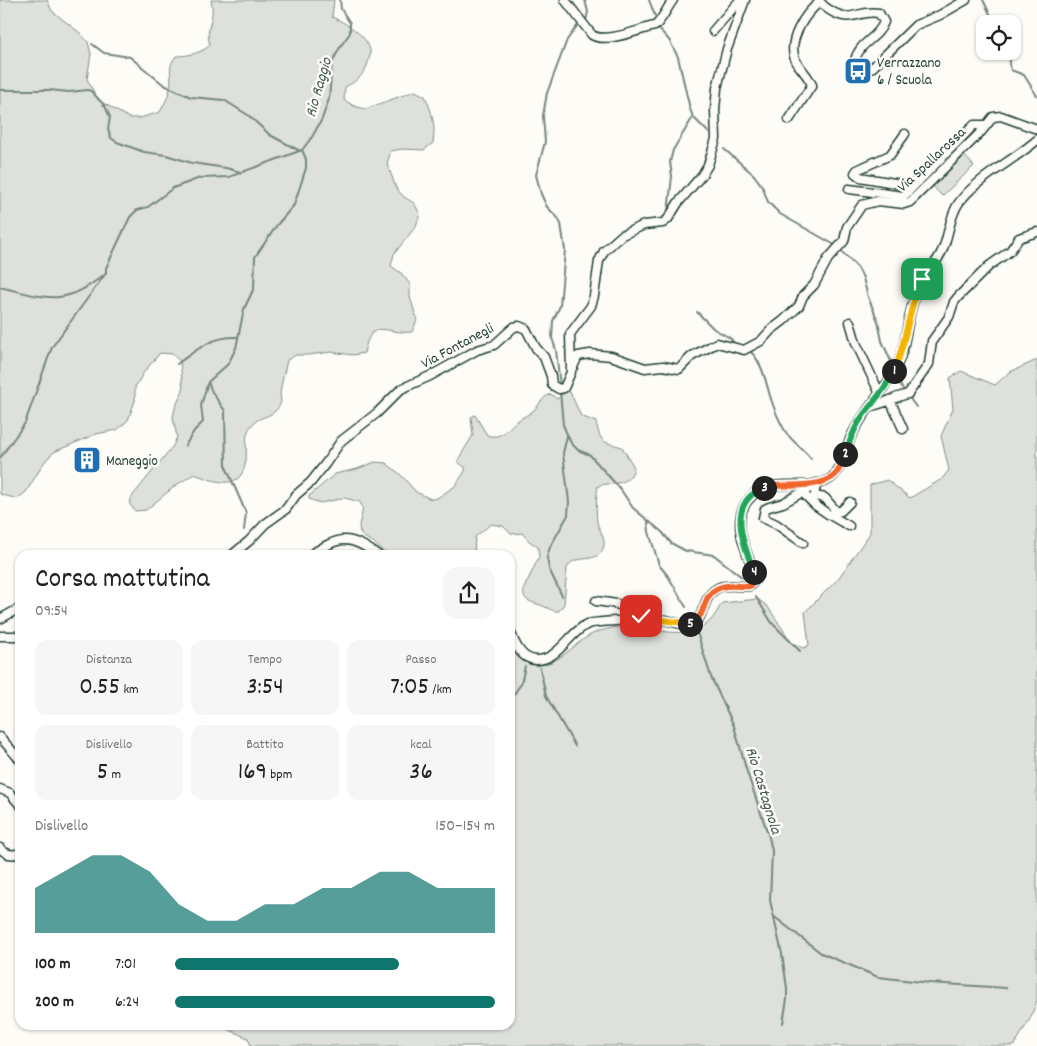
<!DOCTYPE html>
<html lang="it">
<meta charset="utf-8">
<style>
:root{--surface:#fff;--page:#f6f6f6;--text:#202124;--muted:#757577;--accent:#0f766e}
body{margin:0;font-family:Dekko,sans-serif;background:var(--page);color:var(--text);height:100vh;display:flex;flex-direction:column;font-size:19px;white-space:nowrap}
*{box-sizing:border-box;margin:0}
p{font-size:16px;color:var(--muted)}
.icon{flex:none;width:28px;height:28px;fill:none;stroke:currentColor;stroke-width:2;stroke-linecap:round;stroke-linejoin:round}
.map{position:relative;flex:1;overflow:hidden}
.details{position:absolute;left:15px;top:550px;width:500px;height:480px;display:flex;flex-direction:column;background:var(--surface);border-radius:15px;box-shadow:0 1px 4px #0004}
.details>*{flex:none}
.tools{position:absolute;left:976px;top:15px;display:grid;gap:10px}
.tools a{display:grid;place-items:center;width:45px;height:45px;border-radius:10px;background:var(--surface);box-shadow:0 1px 4px #0004;font-size:25px}
.pin{position:absolute;display:grid;place-items:center;width:42px;height:42px;color:#fff;margin:-21px;border-radius:10px;box-shadow:0 2px 8px #0006}
.km{position:absolute;width:25px;height:25px;margin:-12px;border-radius:50%;background:#222;color:#fff;font-size:14px;line-height:25px;text-align:center}
.round{display:grid;place-items:center;flex:none;width:52px;height:52px;border-radius:15px;background:var(--page)}
.headline{display:flex;align-items:center;justify-content:space-between;height:85px;padding:0 20px}
h1{font-size:28px;font-weight:600;line-height:38px}
.metrics{display:grid;grid-template-columns:repeat(3,1fr);gap:8px;height:85px;padding:5px 20px}
.metrics div{display:grid;align-content:center;border-radius:12px;background:var(--page);text-align:center}
.metrics b{font-size:25px;font-weight:600}
.metrics small{font-size:14px;font-weight:400}
.metrics p{font-size:14px}
.chart{height:140px;padding:10px 20px}
.chart p{display:flex;justify-content:space-between}
.chart svg{width:100%;height:90px;margin-top:5px;fill:var(--accent);opacity:.7}
ul{padding:0 20px;list-style:none;font-size:16px}
li{display:grid;grid-template-columns:80px 60px 1fr;align-items:center;height:38px}
li i{height:12px;border-radius:6px;background:var(--accent)}
.map>svg:first-child{display:block}
</style>
<div class="map">
<svg width="1037" height="1046" viewBox="0 0 1037 1046">
<rect width="100%" height="100%" fill="#fdfcf7"/>
<filter id="ink" filterUnits="userSpaceOnUse"><feTurbulence type="fractalNoise" baseFrequency=".02" numOctaves="2"/><feDisplacementMap in="SourceGraphic" scale="10" xChannelSelector="R" yChannelSelector="G"/><feConvolveMatrix kernelMatrix="1 2 1 2 8 2 1 2 1" color-interpolation-filters="sRGB"/></filter>
<g filter="url(#ink)">
<path fill="#dde0db" stroke="#7e8e88" d="M0 0H47L52 11 80 33 88 42 91 54 87 79 98 100 129 118H140L160 112C164 104 169 96 170 88 173 74 166 69 176 56 188 56 202 53 210 45 204 30 216 18 211 0H334L332 17C344 22 367 35 370 50 371 55 368 62 367 66 362 77 355 82 345 87L344 100 354 106 365 109 415 91 425 96C432 112 436 125 433 143L424 150 402 149 391 151 387 163 396 188 404 197 414 203 420 214 416 226 394 254 391 266 401 273 410 284V297L417 320 412 332C386 335 372 315 364 353L353 355 331 352 308 355H296L287 360C285 371 281 383 280 394 280 396 281 399 281 401 281 404 278 409 275 411 267 419 255 416 248 431 245 440 247 449 246 458 243 493 217 482 194 474L175 486 146 510 135 511 129 503 134 494 173 446 177 437 173 418 175 408 183 390 180 361 172 354 160 353 144 372 135 387V401L128 420 117 430 96 434 54 452 45 461 26 492 17 499 0 494Z
M962 153 974 166 942 196 930 183Z
M1037 360V1000L1031 1017 1014 1046H251L248 1038 227 1029V1025H510V647C517 657 525 664 538 665 556 666 572 646 587 637 594 632 603 630 612 628 640 622 687 645 709 622 714 617 718 610 722 603L758 599 768 607 792 643 804 648 809 645 805 612 838 579 870 533V485L887 480 910 498 942 479 949 470 941 436 953 409 950 378 961 371 995 385 1010 372Z
M566 391 570 392 581 416 596 422C601 444 602 441 622 447L634 467C630 488 612 481 598 486 596 494 596 514 597 522 599 531 607 539 603 549 596 565 573 553 567 568L564 604 559 611C552 612 549 608 543 606 533 602 521 602 524 588L539 557 538 547 529 541 522 533 511 534 503 526 491 524 475 537 474 555H387C381 551 378 545 373 542 368 539 362 538 360 532 356 521 367 513 360 502L345 498 320 503 309 499V496L335 474 357 469 375 462 386 463 401 475 416 492 431 499H435L442 495 455 486 465 471V467L459 463 458 460 473 435 471 417 475 415 487 435C502 440 507 428 517 421 522 417 529 415 534 410 540 404 542 397 551 394L557 399Z"/>
<g fill="none" stroke-linecap="round" stroke-linejoin="round">
<path stroke="#75877f" stroke-width="2" d="M585 0 588 12 586 20
M649 0 655 16
M983 0 995 24
M659 29 669 40 678 57 690 109 693 117 709 133
M92 44 104 53 130 57 164 85 191 97 224 100 248 115 270 135 300 151
M1010 51 1012 53 1009 64 1011 70 1024 75 1037 96
M0 90H49L69 92 88 90 91 91 105 106 110 117 108 129 111 138 117 142 144 152 166 155 192 163 226 168 240 172
M724 149 754 175 762 186 768 202 780 214 833 244
M668 213 672 176 670 162 673 150 693 117
M841 251 858 268 863 278 868 297 878 321 882 341 893 366
M0 287C43 297 64 308 102 276
M697 312 714 329 730 338 735 344
M751 352C764 365 766 385 772 402 775 411 780 422 785 431 792 442 804 449 811 459
M177 364C198 349 211 336 238 337
M896 372 900 385 906 393
M208 382 212 392 225 411 226 467 246 513 244 530
M560 386 556 350 552 338 553 321 560 306 565 250 561 224 558 218 547 207 541 194 536 175 545 142 543 116 547 93 567 40 577 26
M560 391 563 425 571 443 578 450 590 455 621 490 633 508 662 532 671 543 686 551 714 555 743 578
M908 396 916 407
M185 446 194 431 203 422 201 405 208 382 228 364 236 348 244 309 254 288 255 257 277 225 294 205 306 168V159L302 150
M0 458 25 423 52 347 106 273V268L130 217 137 210 148 207 173 188 200 178 229 177 302 150 312 137 322 119 329 99 332 63 340 47 350 33V23L341 9 340 0
M648 522 649 532 659 565 668 576 686 607
M562 596 549 569 547 557 550 547 568 515 569 502 563 453 567 436
M756 597 772 623 800 651
M696 629 711 677 734 726 747 772 769 837 772 851 770 900 782 954 787 988V999L783 1023
M540 668 546 696 575 746
M510 700 521 684 525 666
M772 915 821 953 878 977 930 983 1006 988"/>
<defs>
<path id="minor" d="M565 0 592 35C606 44 639 29 655 26 662 20 667 8 673 0
M819 0C822 5 826 8 831 11 853 24 859 9 879 13L884 22C877 40 860 41 855 60L860 68 866 70 873 67 916 25 940 15 966 0
M713 31 740 0
M789 120 812 85C808 75 801 70 796 61 786 42 805 13 820 2
M905 134 890 155 857 170 855 173 860 177 906 185 918 182
M849 189 904 196 974 125H985
M850 322 856 343 880 394
M573 367 578 356 590 354 611 356 645 368 663 366 679 369 692 356 717 343 744 350 761 341 771 330 783 321 799 306 803 296 814 285 828 259 844 241 847 227 862 205 878 201 904 204 910 202 981 132 993 117 1001 116 1037 129
M890 400 903 429
M871 406C884 404 895 397 908 394L929 364 932 341 949 317 954 302 958 297 989 266 1010 251 1019 238 1037 232
M817 483 815 490V496L825 498 837 512 841 511 850 502
M805 490 804 494 815 505 828 514 849 526
M803 543 776 524 763 518 765 509 769 507 783 503 810 488 813 484
M232 555 249 541 265 524 286 509 296 495 311 482 326 463 341 441 377 413 401 389 430 376 477 350 494 345 514 327 519 326 526 329 536 348 544 357 551 376 552 385 559 389 564 388 571 372 570 334 591 306 594 296 599 261 604 251 622 235 644 225 663 223 668 219 678 203 702 175 708 165 716 139 715 110 717 88 727 49 745 0
M310 555C341 536 347 534 378 555
M596 601 617 604 648 621
M0 619 20 608
M510 631C515 643 520 659 536 660 558 661 570 631 588 624 597 621 654 619 665 620 672 621 683 626 691 624 706 621 700 595 720 587 730 584 740 587 750 586L755 580V574C746 551 730 520 749 499 752 497 754 493 757 491 778 477 821 495 836 473 844 462 846 447 852 435 866 406 891 386 901 355 908 333 908 310 918 289 924 275 936 265 942 251 949 236 949 218 958 204 975 179 1013 161 1037 140
M0 636H20
M0 737 20 760
M0 789 10 793 20 805
M0 848C5 854 12 856 20 853"/>
</defs>
<use href="#minor" stroke="#1f3d34" stroke-width="11"/>
<use href="#minor" stroke="#fdfcf7" stroke-width="8"/>
</g>
</g>
<g fill="none" stroke-linecap="round" stroke-linejoin="round" filter="url(#ink)">
<defs>
<path id="split-1" d="M894 371C907 341 908 308 922 279"/>
<path id="split-2" d="M845 454C850 441 854 428 862 417 873 402 886 389 894 371"/>
<path id="split-3" d="M764 488 770 486C787 485 823 488 835 475 840 470 842 461 845 454"/>
<path id="split-4" d="M754 572C744 544 725 503 764 488"/>
<path id="split-5" d="M690 624C709 617 699 593 722 587 731 584 741 587 750 586L755 580 754 572"/>
<path id="split-6" d="M641 616 648 621 662 620 690 624"/>
</defs>
<use href="#split-1" stroke="#fff" stroke-width="10"/>
<use href="#split-2" stroke="#fff" stroke-width="10"/>
<use href="#split-3" stroke="#fff" stroke-width="10"/>
<use href="#split-4" stroke="#fff" stroke-width="10"/>
<use href="#split-5" stroke="#fff" stroke-width="10"/>
<use href="#split-6" stroke="#fff" stroke-width="10"/>
<use href="#split-1" stroke="#f5b400" stroke-width="6"/>
<use href="#split-2" stroke="#22a559" stroke-width="6"/>
<use href="#split-3" stroke="#f0652b" stroke-width="6"/>
<use href="#split-4" stroke="#22a559" stroke-width="6"/>
<use href="#split-5" stroke="#f0652b" stroke-width="6"/>
<use href="#split-6" stroke="#f5b400" stroke-width="6"/>
</g>
<defs>
<symbol id="bus-square" viewBox="-11 -11 22 22"><rect x="-9" y="-9" width="18" height="18" rx="4" fill="#1f6fb2" stroke="#fdfcf7"/><path d="M-5-6H5V4H4V6H2V4H-2V6H-4V4H-5ZM-3.5-4V0h7V-4ZM-3.5 1.2v1.5H-2V1.2ZM2 1.2v1.5H3.5V1.2Z" fill="#fff"/></symbol>
<symbol id="building-square" viewBox="-11 -11 22 22"><rect x="-9" y="-9" width="18" height="18" rx="4" fill="#1f6fb2" stroke="#fdfcf7"/><path d="M-4-6H4V6H1V3H-1V6H-4ZM-2.5-4.3h1.7v1.8h-1.7ZM.8-4.3h1.7v1.8H.8ZM-2.5-1h1.7V.8h-1.7ZM.8-1h1.7V.8H.8Z" fill="#fff"/></symbol>
</defs>
<g fill-rule="evenodd">
<use href="#bus-square" x="842" y="55" width="32" height="32"/>
<use href="#building-square" x="71" y="444" width="32" height="32"/>
</g>
<g text-anchor="middle" stroke-width="5" stroke-linejoin="round" paint-order="stroke">
<g font-size="15" fill="#1f3d34" stroke="#fdfcf7" text-anchor="start">
<text x="877" y="67">Verrazzano<tspan x="877" dy="17">6 / Scuola</tspan></text>
<text x="106" y="465">Maneggio</text>
</g>
<g font-size="15" fill="#1f3d34" stroke="#fdfcf7">
<text transform="translate(931 159) rotate(-43)" y="5">Via Spallarossa</text>
<text transform="translate(457 345) rotate(-28)" y="5">Via Fontanegli</text>
</g>
<g font-size="16" font-style="italic" fill="#435c53" stroke="#fdfcf7">
<text transform="translate(317 87) rotate(-74)" y="6">Rio Raggio</text>
<text transform="translate(765 790) rotate(73)" y="6">Rio Castagnola</text>
</g>
</g>
</svg>
<div class="tools">
<a><svg class="icon" aria-label="locate" viewBox="0 0 24 24"><circle cx="12" cy="12" r="6"/><path d="M12 2v4M12 18v4M2 12h4M18 12h4"/></svg></a>
</div>
<div class="pin" style="left:922px;top:279px;background:#1e9e55"><svg class="icon" aria-label="arrive" viewBox="0 0 24 24"><path d="M6 21V4h12l-3 4 3 4H6"/></svg></div>
<div class="pin" style="left:641px;top:616px;background:#d93025"><svg class="icon" aria-label="check" viewBox="0 0 24 24"><path d="M5 12l5 5 9-10"/></svg></div>
<b class="km" style="left:894px;top:371px">1</b>
<b class="km" style="left:845px;top:454px">2</b>
<b class="km" style="left:764px;top:488px">3</b>
<b class="km" style="left:754px;top:572px">4</b>
<b class="km" style="left:690px;top:624px">5</b>
<section class="details">
<div class="headline"><div><h1>Corsa mattutina</h1><p>09:54</p></div><a class="round"><svg class="icon" aria-label="share" viewBox="0 0 24 24"><path d="M12 15V3M7 8l5-5 5 5M5 13v7h14v-7"/></svg></a></div>
<div class="metrics">
<div><p>Distanza</p><b>0.55<small> km</small></b></div>
<div><p>Tempo</p><b>3:54</b></div>
<div><p>Passo</p><b>7:05<small> /km</small></b></div>
</div>
<div class="metrics">
<div><p>Dislivello</p><b>5<small> m</small></b></div>
<div><p>Battito</p><b>169<small> bpm</small></b></div>
<div><p>kcal</p><b>36</b></div>
</div>
<div class="chart"><p><span>Dislivello</span>150–154 m</p>
<svg viewBox="0 0 160 44" preserveAspectRatio="none"><path d="M0 44V22L10 14L20 6L30 6L40 14L50 30L60 38L70 38L80 30L90 30L100 22L110 22L120 14L130 14L140 22L150 22L160 22V44z"/></svg>
</div>
<ul>
<li><b>100 m</b>7:01<i style="width:70%"></i></li>
<li><b>200 m</b>6:24<i style="width:100%"></i></li>
</ul>
</section>
</div>
